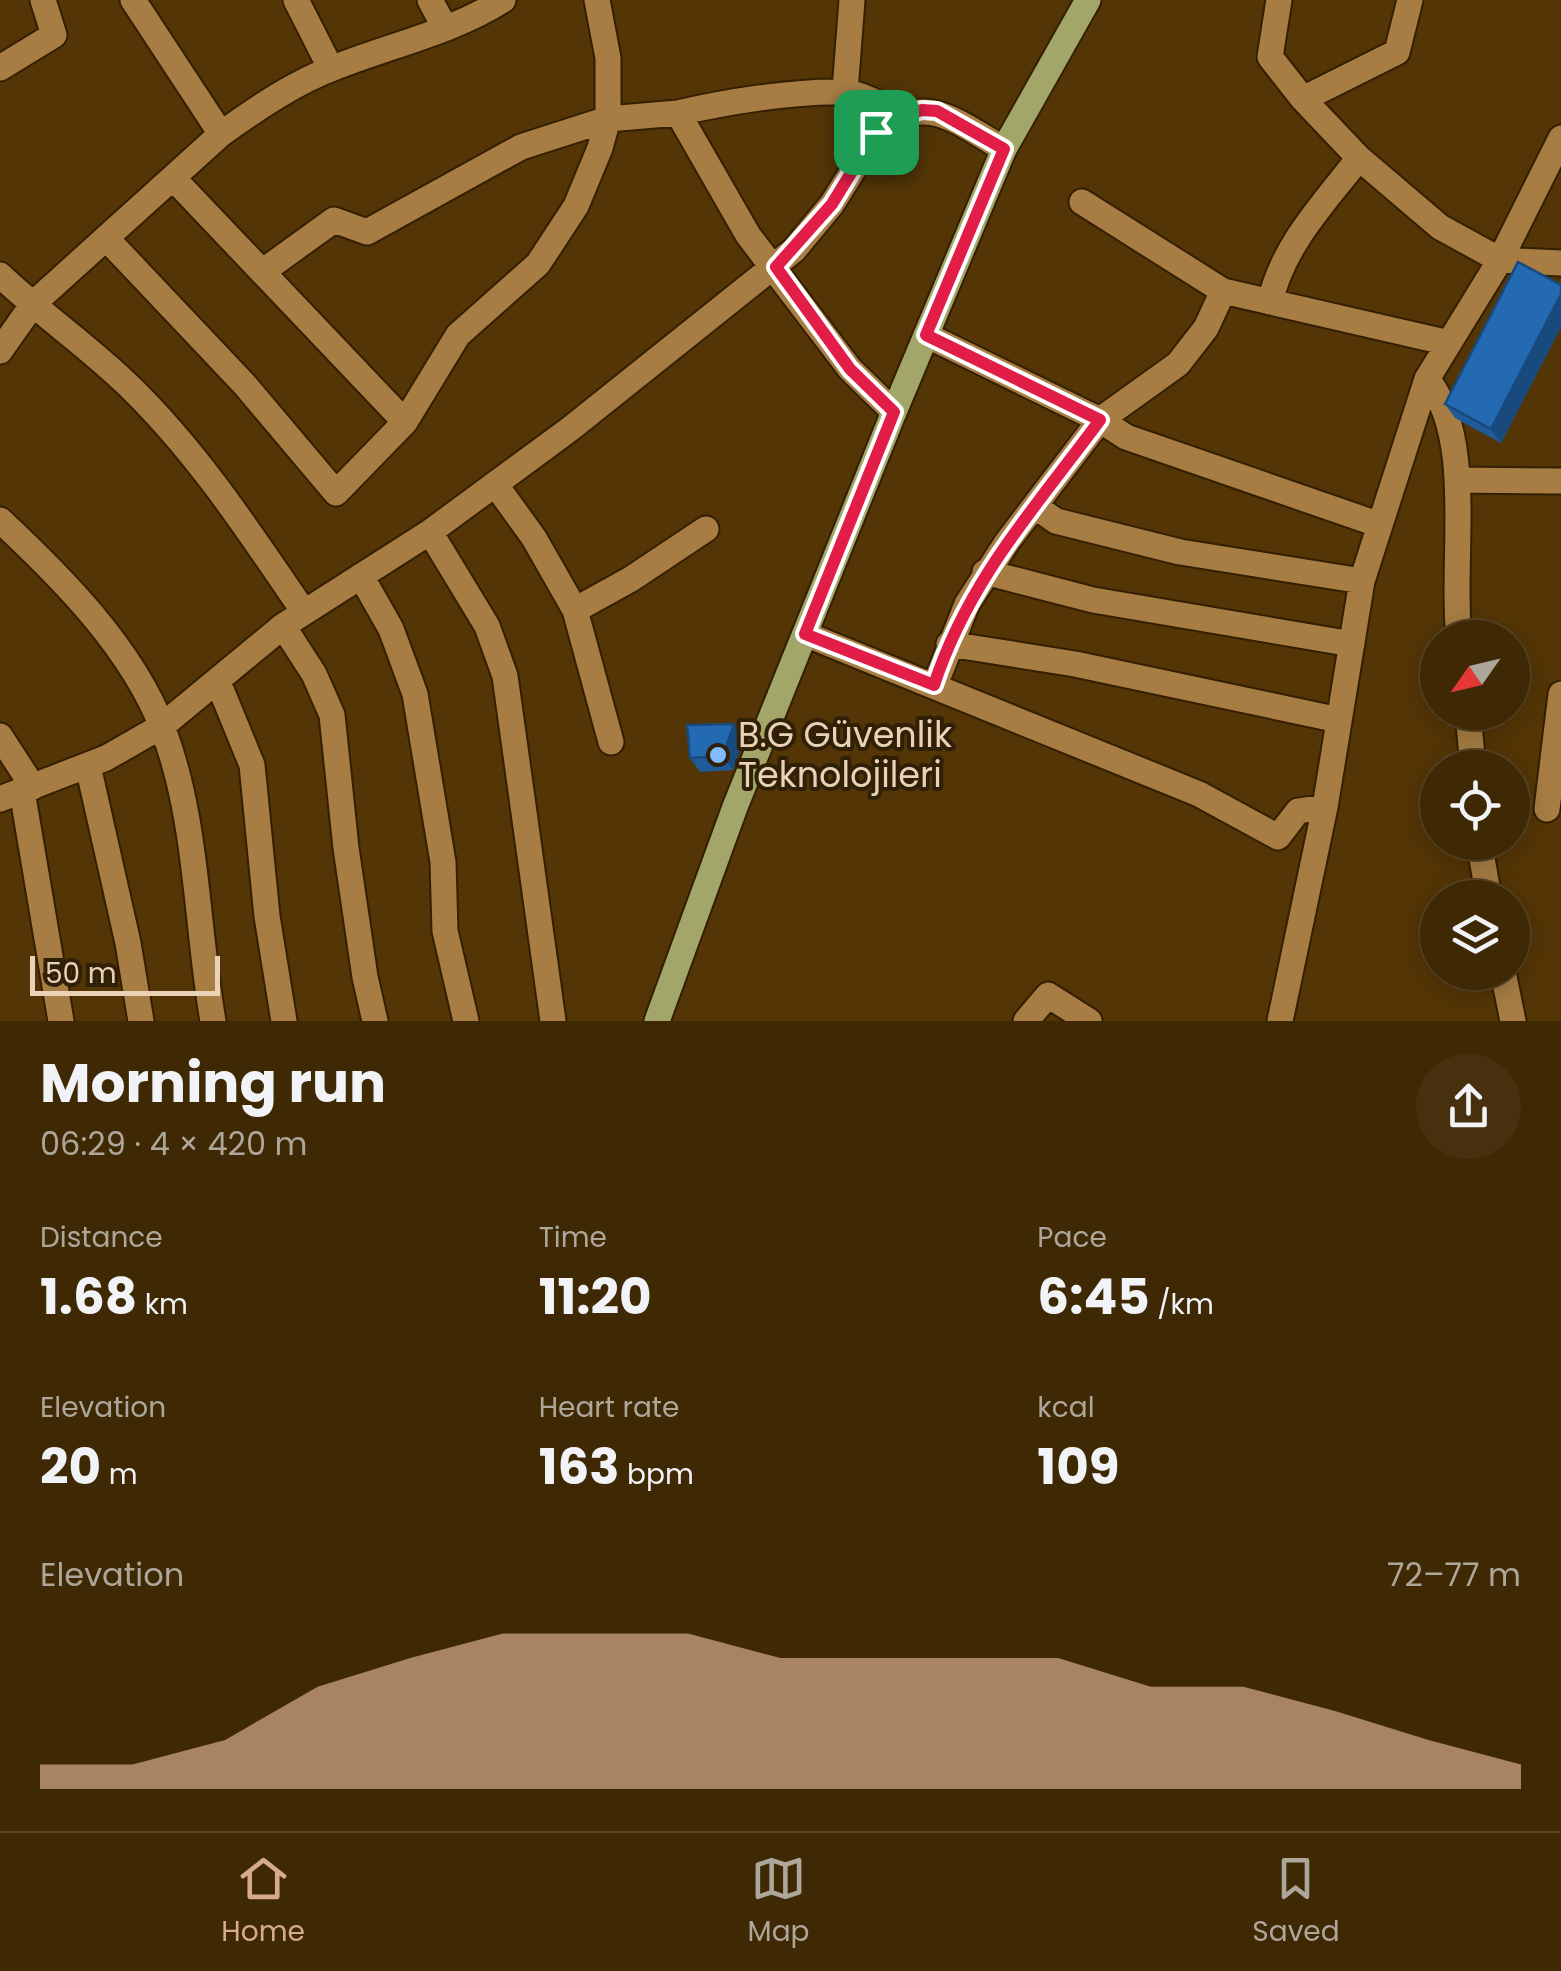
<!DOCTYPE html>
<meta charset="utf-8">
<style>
:root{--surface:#3f2804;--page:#46300e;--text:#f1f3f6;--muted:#ada69a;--line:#584426;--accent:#d6ab8b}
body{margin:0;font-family:Poppins,sans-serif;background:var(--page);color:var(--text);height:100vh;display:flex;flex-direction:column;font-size:38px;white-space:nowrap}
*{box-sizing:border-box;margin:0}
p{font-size:32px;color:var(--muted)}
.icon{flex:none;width:55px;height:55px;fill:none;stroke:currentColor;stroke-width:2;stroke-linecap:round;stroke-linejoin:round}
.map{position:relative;height:1021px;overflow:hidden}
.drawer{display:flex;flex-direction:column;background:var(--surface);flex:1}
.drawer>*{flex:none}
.needle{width:65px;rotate:236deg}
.buttons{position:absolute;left:1420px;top:620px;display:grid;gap:20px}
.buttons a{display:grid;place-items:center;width:110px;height:110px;border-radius:50%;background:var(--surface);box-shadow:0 5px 25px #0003,0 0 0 2px var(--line);font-size:50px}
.scale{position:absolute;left:30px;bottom:25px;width:190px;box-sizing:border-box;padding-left:10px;border:5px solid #e9d2b6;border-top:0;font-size:28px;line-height:35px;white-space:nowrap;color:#e9d2b6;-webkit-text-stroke:8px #312008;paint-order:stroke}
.pin{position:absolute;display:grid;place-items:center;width:85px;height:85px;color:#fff;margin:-42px;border-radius:20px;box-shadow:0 5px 15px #0006}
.round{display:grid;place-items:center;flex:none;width:105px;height:105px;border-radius:52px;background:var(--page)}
.head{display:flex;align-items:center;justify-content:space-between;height:170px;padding:0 40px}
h1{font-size:55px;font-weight:700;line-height:75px}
.stats{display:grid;grid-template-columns:repeat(3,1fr);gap:15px;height:170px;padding:10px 40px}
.stats div{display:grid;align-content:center}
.stats b{font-size:50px;font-weight:700}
.stats small{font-size:28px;font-weight:400}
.stats p{font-size:28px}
.chart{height:280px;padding:20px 40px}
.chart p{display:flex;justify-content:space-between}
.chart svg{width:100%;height:180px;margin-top:10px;fill:var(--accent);opacity:.7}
.tabs{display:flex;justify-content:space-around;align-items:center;height:140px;border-top:2px solid var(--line);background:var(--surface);font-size:28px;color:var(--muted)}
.tabs a{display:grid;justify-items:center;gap:5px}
.tabs .on{color:var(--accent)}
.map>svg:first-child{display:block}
</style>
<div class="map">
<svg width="1561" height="1021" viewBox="0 0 1561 1021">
<rect width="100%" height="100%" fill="#543606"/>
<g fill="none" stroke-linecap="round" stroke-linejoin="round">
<defs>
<path id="minor" d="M133 0 221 134
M296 0 331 69
M430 0 445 28
M1279 0 1270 57 1303 99 1359 158 1440 227 1500 260 1561 263
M0 68 54 35 43 0
M845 91 852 0
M1303 99 1397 52 1410 0
M678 113C725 102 793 91 841 92 858 92 886 105 896 118
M173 178 405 422
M1082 202 1223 291 1449 343
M106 238 245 385 336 493 405 422 458 335 538 264 576 206 600 148 608 119V58L597 0
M262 272 334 220 367 232 521 147 608 119 678 113 748 235 850 369 894 412
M0 275C41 314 88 346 129 386 198 453 250 533 304 612
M1270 302C1283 245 1324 203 1359 158
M926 335 1100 420 1126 437 1380 525
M0 351 33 304 221 134C256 109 295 82 336 67 391 45 453 32 503 0
M1427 379C1476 439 1450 563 1459 638
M1457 480 1561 481
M495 484 534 538 575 610 611 742
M1036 507 1056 521 1180 552 1362 581
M0 520C62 578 132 648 163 729 198 821 196 925 213 1021
M430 532 487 626 505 676 553 1021
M985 572 1093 600 1352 644
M361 576 391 629 415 694 443 862 445 931 466 1021
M575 610 631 579 706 529
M283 626 314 674 332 715 346 848 365 977 375 1021
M805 634 1199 794 1278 837 1298 811 1325 807
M949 644 1075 664 1339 720
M218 682 252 765 267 916 284 1021
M935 685 967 604 1007 542 1100 420 1178 364 1206 328 1223 291
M1468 712 1473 768
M0 736 33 787
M88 766 128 943 141 1021
M22 791 61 1021
M0 799 106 758 162 726 283 626 430 532 570 429 794 250 832 204 877 132C925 90 958 123 1004 149
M1547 809 1561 694
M1479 842 1489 898
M1503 972 1513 1021
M1026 1021 1048 995 1089 1021
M1280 1021 1325 807 1362 581 1427 379 1500 260 1561 138"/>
<path id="major" d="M657 1021 735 807 894 412 1004 149 1088 0"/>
</defs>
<use href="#minor" stroke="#341f01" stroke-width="29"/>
<use href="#major" stroke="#341f01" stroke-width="29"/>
<use href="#minor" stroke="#a77d44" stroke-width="25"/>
<use href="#major" stroke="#a2a669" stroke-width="25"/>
</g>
<path fill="#1f5b99" d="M1561 285V327L1501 443 1455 418 1445 404Z
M744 738 733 770 700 772 690 758Z"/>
<path fill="#194a7d" d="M1561 294V327L1501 443 1491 429Z
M734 724 744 738 733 770 723 756Z"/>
<path fill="#246ab2" stroke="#194a7d" stroke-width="2.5" d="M1518 262 1561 285V294L1491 429 1445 404Z
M734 724 723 756 690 758 687 725Z"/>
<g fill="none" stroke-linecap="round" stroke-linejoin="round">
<defs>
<path id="route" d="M922 110 937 111 1004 149 926 335 1100 420C1035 508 969 579 934 685L805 634 894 412 850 369 776 267 832 204 876 132 896 118Z"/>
</defs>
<use href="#route" stroke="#fff" stroke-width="20"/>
<use href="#route" stroke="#e11d48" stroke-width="12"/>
</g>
<circle fill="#84bcfb" stroke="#312008" stroke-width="4" cx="718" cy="755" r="10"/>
<g text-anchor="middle" stroke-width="8" stroke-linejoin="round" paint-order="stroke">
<g font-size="35" fill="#e9d2b6" stroke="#312008" text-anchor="start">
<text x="738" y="747">B.G Güvenlik<tspan x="738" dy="40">Teknolojileri</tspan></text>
</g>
</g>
</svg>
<div class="buttons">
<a><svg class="needle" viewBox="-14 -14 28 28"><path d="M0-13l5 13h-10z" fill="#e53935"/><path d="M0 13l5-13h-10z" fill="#ada69a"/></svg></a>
<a><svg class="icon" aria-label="locate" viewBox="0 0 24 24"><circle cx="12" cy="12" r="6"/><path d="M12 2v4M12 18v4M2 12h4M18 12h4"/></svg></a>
<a><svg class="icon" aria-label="layers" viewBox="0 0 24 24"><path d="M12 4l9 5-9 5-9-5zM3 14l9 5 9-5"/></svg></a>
</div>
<div class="scale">50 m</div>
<div class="pin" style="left:876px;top:132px;background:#1e9e55"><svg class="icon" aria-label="arrive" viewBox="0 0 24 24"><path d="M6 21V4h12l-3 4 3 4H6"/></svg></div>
</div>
<section class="drawer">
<div class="head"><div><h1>Morning run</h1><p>06:29 · 4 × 420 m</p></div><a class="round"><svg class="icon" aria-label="share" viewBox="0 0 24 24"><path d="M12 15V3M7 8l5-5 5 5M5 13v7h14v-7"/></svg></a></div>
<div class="stats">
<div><p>Distance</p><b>1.68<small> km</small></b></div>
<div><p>Time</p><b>11:20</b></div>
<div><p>Pace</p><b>6:45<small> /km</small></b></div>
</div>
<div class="stats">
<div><p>Elevation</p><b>20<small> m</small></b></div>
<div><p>Heart rate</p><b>163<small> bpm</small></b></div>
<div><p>kcal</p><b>109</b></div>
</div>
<div class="chart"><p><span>Elevation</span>72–77 m</p>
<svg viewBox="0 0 160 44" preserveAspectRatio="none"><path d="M0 44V38L10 38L20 32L30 19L40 12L50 6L60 6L70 6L80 12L90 12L100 12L110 12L120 19L130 19L140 25L150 32L160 38V44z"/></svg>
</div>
</section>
<nav class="tabs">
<a class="on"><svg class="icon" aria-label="home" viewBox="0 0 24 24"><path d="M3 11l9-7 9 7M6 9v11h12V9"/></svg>Home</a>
<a><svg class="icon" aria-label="map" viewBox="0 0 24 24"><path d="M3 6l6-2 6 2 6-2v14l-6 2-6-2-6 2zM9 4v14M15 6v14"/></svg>Map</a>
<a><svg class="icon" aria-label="saved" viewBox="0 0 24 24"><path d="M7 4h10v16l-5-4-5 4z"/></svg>Saved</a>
</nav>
